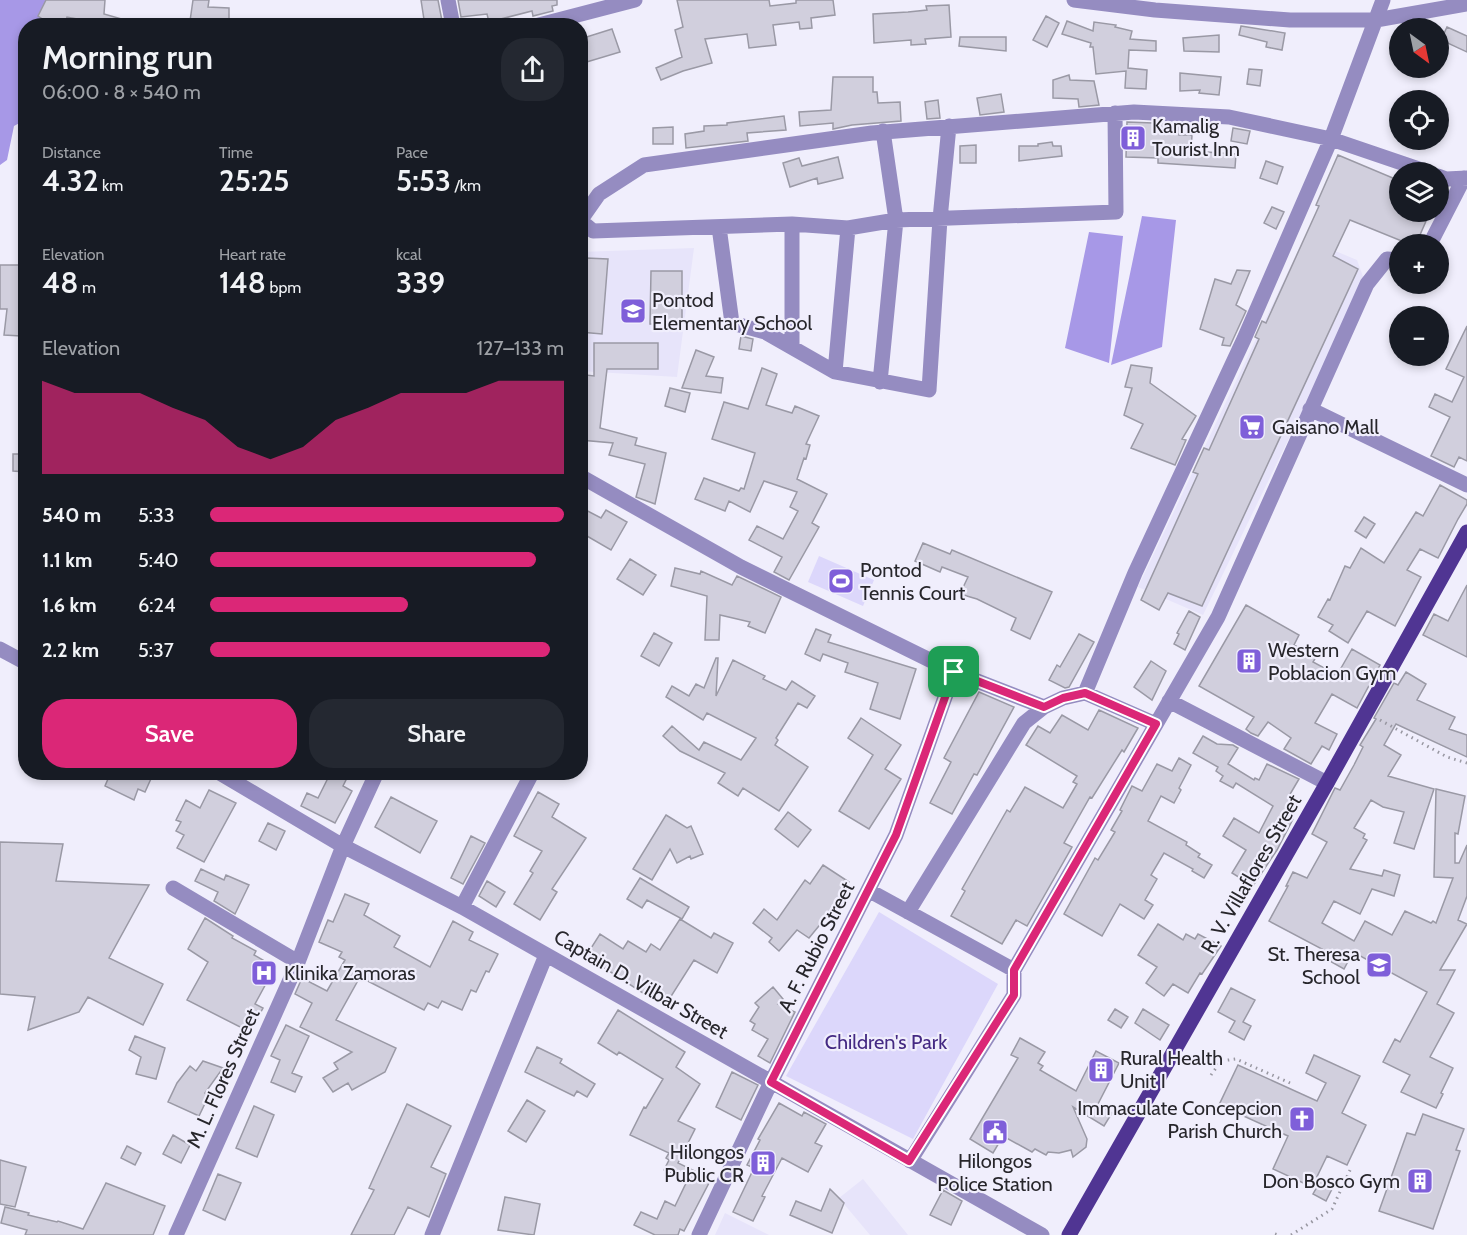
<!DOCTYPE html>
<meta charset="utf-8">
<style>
:root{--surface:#171b24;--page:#242831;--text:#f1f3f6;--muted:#9ea1a6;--accent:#db2777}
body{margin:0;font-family:Cabin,sans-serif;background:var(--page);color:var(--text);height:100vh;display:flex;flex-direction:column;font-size:22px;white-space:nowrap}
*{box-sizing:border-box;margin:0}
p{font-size:20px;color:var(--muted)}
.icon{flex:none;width:33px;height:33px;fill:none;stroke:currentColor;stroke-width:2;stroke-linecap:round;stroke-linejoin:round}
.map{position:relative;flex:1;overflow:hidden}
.panel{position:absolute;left:18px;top:18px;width:570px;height:762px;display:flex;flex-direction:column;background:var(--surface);border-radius:24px;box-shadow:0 3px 9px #0003}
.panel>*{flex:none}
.needle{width:39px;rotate:147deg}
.fabs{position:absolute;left:1389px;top:18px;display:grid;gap:12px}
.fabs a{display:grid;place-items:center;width:60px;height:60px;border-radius:50%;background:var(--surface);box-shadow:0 3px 9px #0003;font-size:30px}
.pin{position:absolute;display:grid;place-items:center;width:51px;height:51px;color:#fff;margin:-26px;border-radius:12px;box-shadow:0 3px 9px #0006}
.round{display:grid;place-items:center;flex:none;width:63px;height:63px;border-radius:24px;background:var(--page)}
.headline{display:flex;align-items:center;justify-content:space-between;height:102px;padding:0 24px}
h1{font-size:33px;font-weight:600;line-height:45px}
.metrics{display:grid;grid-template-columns:repeat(3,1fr);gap:9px;height:102px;padding:6px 24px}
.metrics div{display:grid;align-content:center}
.metrics b{font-size:30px;font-weight:600}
.metrics small{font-size:16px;font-weight:400}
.metrics p{font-size:16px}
.chart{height:168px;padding:12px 24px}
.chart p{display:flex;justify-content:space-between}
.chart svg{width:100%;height:108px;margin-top:6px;fill:var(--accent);opacity:.7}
.action{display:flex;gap:12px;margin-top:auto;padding:12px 24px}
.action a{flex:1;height:69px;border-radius:24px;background:var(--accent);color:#fff;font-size:24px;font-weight:600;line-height:69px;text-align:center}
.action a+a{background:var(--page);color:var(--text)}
ul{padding:0 24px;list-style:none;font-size:20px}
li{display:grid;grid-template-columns:96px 72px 1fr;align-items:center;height:45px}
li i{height:15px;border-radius:8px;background:var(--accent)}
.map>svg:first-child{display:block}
</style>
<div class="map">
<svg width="1467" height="1235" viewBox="0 0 1467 1235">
<rect width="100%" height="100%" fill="#f0eefc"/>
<path fill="#e7e4fa" d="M1304 238 1357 260 1365 282 1203 615 1138 587Z
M694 248 677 377 581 371 580 252Z
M863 1179 908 1235H870L839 1198Z
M725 1213 769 1235H715Z"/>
<path fill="#dcd7fb" d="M819 556 874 580 863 606 808 582Z
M879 912 998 984 913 1139 786 1076Z"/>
<path fill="#a798e7" d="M0 0H45L46 7 55 25 26 26 25 117V120L14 126 7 160 0 165Z
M1142 216 1176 220 1162 347 1111 365Z
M1089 232 1123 236 1109 363 1065 348Z"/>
<path fill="#d1cfdd" stroke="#9a99a5" stroke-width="1.5" d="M46 0H105L104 14 132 22 131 26H94L88 21 67 17 64 26H53L38 16Z
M193 0H209L208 7 229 8V21H190Z
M421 0H438L443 26H425Z
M458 0H557V5L552 6 553 11 533 16 532 11 489 22 487 14 461 17Z
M677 0H769L770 6 796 3V0H833L835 15 811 18 812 28 800 29 799 22 773 25 776 45 749 48 747 34 705 39 712 63 683 71 661 80 656 68 682 57 675 30 683 27Z
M949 5 951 37 925 39 926 44 911 45V40L874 43 873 14 908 12 927 10 926 6Z
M1046 16 1059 23 1047 47 1033 40Z
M1067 21 1093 31 1094 22 1116 25 1115 27 1132 31 1130 39 1156 41V51L1129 50 1128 68 1147 70 1146 89 1125 88 1126 71 1096 74 1093 47H1090L1091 43 1062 34Z
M1241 26 1285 33 1282 50 1266 47 1267 42 1239 35Z
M1447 27 1467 36V52L1441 40Z
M612 29 620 52 580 64V39Z
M1219 35V52L1184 51 1183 38Z
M960 37H1006V51L959 46Z
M1249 69 1262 70 1260 86 1247 84Z
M1180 73 1221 77 1219 95 1199 93 1200 90 1180 91Z
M1069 75 1070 80 1094 81 1099 105 1079 107 1078 99 1053 98V80Z
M833 77H873V92H877L878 103 900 102 901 121 852 125 833 129V123L800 126 799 112 831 110Z
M1001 94 1004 112 980 115 977 98Z
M938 100 940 118 927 119 925 102Z
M784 116 786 130 747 133 748 141 686 148 685 134 704 131V126L727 125V123Z
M1127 122 1179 124V135H1192L1191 151 1236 154 1235 168 1158 163V158L1126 157Z
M673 127V144H653V128Z
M1233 128 1250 131 1247 144 1231 141Z
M1052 142 1053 146H1061L1062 156 1019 161V146H1038V144Z
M976 145V163H960V146Z
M1338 155 1400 181V212H1430L1416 244H1409L1350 220 1333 256 1358 269 1202 606 1168 593 1159 610 1141 600 1198 474 1193 472 1204 448 1209 450 1259 339 1255 337 1262 321 1266 323 1319 206 1316 205Z
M838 157 843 178 818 184 817 178 790 187 783 163 799 158 802 166Z
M1266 161 1283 167 1277 184 1260 178Z
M1272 207 1284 212 1276 229 1264 223Z
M586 258 608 259 602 334 580 332V304L583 277H585Z
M0 265H26V300L21 336 4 335 7 309H0Z
M1237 270 1250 271 1236 305 1246 311 1230 346 1222 345 1224 338 1200 329 1215 279 1231 284Z
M651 271H682V324H650Z
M1467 326V461L1459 457 1454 467 1431 456 1450 417 1429 407 1435 394 1452 402 1464 377 1446 369Z
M741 336 753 339 751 351 739 349Z
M594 343H658V369H607L600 428 637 438 635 445 666 453 655 504 636 497 645 464 609 455 613 443 580 440V417L586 375 594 376Z
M696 350 714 357 706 376 723 378 721 393 682 388Z
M1131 365 1152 368 1150 383 1196 416 1182 439 1186 440 1175 465 1131 448 1143 424 1124 415 1132 388 1125 387Z
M762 368 777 374 766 405 792 413 795 406 819 416 806 444 810 445 806 459 804 458 797 479 827 494 812 523 819 527 789 580 774 572 782 557 749 540 757 526 783 539 798 511 790 507 797 492 764 481 750 512 729 501 725 511 695 499 704 478 739 491 741 488 744 489 755 453 712 439 724 402 748 409Z
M670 388 690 393 685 412 665 406Z
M13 454H26V472L13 471Z
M1440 485 1467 500V504L1458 519 1438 558 1420 549 1407 570 1421 577 1395 626 1367 611 1348 643 1329 631 1333 625 1318 617 1328 599 1330 600 1345 566 1350 568 1361 548 1384 563 1416 512 1423 516Z
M580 507 601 518 606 510 627 522 611 550 580 532Z
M1364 517 1375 524 1366 538 1355 531Z
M923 543 950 554 952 550 1052 592 1030 639 1011 630 1016 618 977 599 960 594 968 577 942 567 940 572 915 561Z
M630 559 656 575 643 595 617 579Z
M675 568 700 574 701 571 732 585 737 576 781 597 765 633 748 626 750 622 720 615 719 640H705L707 596 671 586Z
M1467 585V657L1423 635 1434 614 1448 621Z
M1246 605 1299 635 1294 645 1316 657 1313 662 1337 675 1352 649 1380 665 1357 708 1332 694 1315 723 1337 734 1329 750 1322 746 1311 764 1284 749 1291 738 1268 722 1258 736 1251 733 1246 729 1254 717 1199 686Z
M1189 611 1200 617 1185 650 1174 644 1179 634 1177 633Z
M816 629 831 635 828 642 916 669 900 719 870 709 878 683 845 672 848 663 823 654 820 661 805 654Z
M654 633 672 643 659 666 641 656Z
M1079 634 1094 642 1069 687 1065 688 1049 680 1057 665 1060 667Z
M716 658H718L716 696 733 660 765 676 763 679 786 690 792 681 815 696 807 708 798 703 776 738 778 740 775 745 808 767 779 811 743 788 738 796 718 783 725 773 680 751 663 736 672 726 699 750 704 742 741 760 756 738 707 713 703 720 666 697 672 686 689 696 696 684 704 688Z
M1151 661 1166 671 1152 700 1134 687Z
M1406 672 1426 684 1417 700 1455 717 1449 729 1467 735V757L1396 724 1384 745 1401 755 1388 776 1434 789 1414 849 1394 843 1404 812 1383 807 1371 800 1354 828 1365 834 1363 838 1367 840 1350 869 1382 876 1384 870 1400 875 1394 896 1372 889 1360 914 1334 901 1322 923 1354 941 1365 921 1392 935 1405 911 1431 923 1433 921 1436 923 1453 878 1434 877 1436 789 1465 796 1458 834 1455 833V863H1459L1467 845V896L1458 920 1467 924 1440 970H1455L1437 1004 1454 1013 1430 1057 1453 1068 1441 1093 1443 1094 1436 1108 1401 1092 1410 1075 1383 1062 1395 1039 1400 1042 1427 992 1353 952 1344 969 1319 955 1322 949 1269 921 1288 886H1286L1293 872 1307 878 1327 842 1312 834 1335 788 1340 790 1354 765 1363 747 1360 745 1376 719 1374 718 1394 683 1398 685Z
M979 692 1014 707 977 775 974 774 952 814 930 803 951 762 944 758Z
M1099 710 1138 728 1124 752 1122 750 1092 798 1090 797 1064 843 1072 847 1027 926 1016 920 1002 944 951 916 965 891 962 889 1007 810 1010 812 1025 787 1063 808 1077 784 1073 782 1077 776 1026 745 1038 726 1050 733 1062 715 1088 730Z
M861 718 901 745 885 769 901 779 869 829 839 811 873 755 848 738Z
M1203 736 1217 744 1233 745 1238 748 1228 764 1254 780 1255 778 1259 780 1267 764 1299 779 1289 796 1291 798 1287 804 1296 810 1291 818 1293 819 1277 850 1253 886 1232 873 1246 850 1223 836 1234 818 1259 833 1273 806 1236 783 1233 788 1220 781 1223 776 1216 771 1218 767 1193 753Z
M1179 758 1191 765 1179 788 1181 790 1174 803 1161 796 1148 821 1187 842 1186 845 1200 854 1198 857 1212 865 1204 878 1192 871 1193 869 1164 853 1151 875 1157 879 1145 900 1153 905 1144 919 1120 904 1102 936 1064 914 1095 858 1098 860 1115 832 1111 830 1122 811 1120 810 1132 786 1142 791 1157 764 1172 771Z
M111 772H154L145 792 138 789 134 800 105 786Z
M331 772H350L343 786 352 791 335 823 301 806 307 793 318 798Z
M209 790 236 803 204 862 177 848 184 835 176 831 181 822 176 820 186 800 200 808Z
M538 792 559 804 552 817 586 838 552 889 557 892 540 920 514 904 533 873 530 871 542 851 514 836Z
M391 797 437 821 420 853 375 827Z
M788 812 811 830 798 847 775 829Z
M666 815 687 828 691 826 703 854 691 859 690 856 677 863 670 849 652 880 633 869Z
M268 823 285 831 276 850 259 841Z
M471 836 485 843 463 884 451 878Z
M0 842 63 844 56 881 149 885 109 958 163 984 143 1025 88 997 79 1012 28 1030 35 997 0 994Z
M823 865 849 882 835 903 837 904 809 938 797 930 779 951 769 942 772 938 753 923 764 909 777 920 805 880 810 884Z
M201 869 224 880 226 875 249 885 235 914 214 901 218 892 195 881Z
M640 878 689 907 682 919 647 900 642 908 627 899Z
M487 881 505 892 496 907 479 896Z
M345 894 369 904 364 915 400 936 394 947 430 967 453 921 473 932 469 940 498 954 489 972 486 971 476 992 471 990 462 1010 442 1001 438 1008 428 1003 424 1010 360 977 336 1020 396 1048 385 1072 352 1090 348 1083 333 1092 323 1078 338 1069 334 1063 352 1052 300 1027 312 1003 295 994 302 978 327 991 345 960 339 957 342 952 319 942 328 920 333 922Z
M205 918 233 936 232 938 256 951 254 955 275 967 255 1004 263 1008 250 1032 187 1000 208 962 188 949Z
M680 919 711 938 714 933 733 943 717 973 694 960 670 998 657 990 652 999 586 956 600 934 623 949 628 941 646 952 651 944 660 950Z
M1158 924 1183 940 1186 934 1195 939 1198 934 1221 946 1202 974 1200 973 1188 993 1173 984 1164 996 1146 983 1157 967 1138 955Z
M773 987 783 999 778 1004 795 1012 770 1063 758 1056 768 1039 752 1030 755 1024 750 1021 759 1007 755 1003Z
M1231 988 1255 1000 1243 1022 1251 1026 1244 1040 1229 1032 1235 1021 1218 1012Z
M1115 1009 1128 1017 1121 1028 1108 1020Z
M1143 1009 1169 1025 1160 1040 1135 1023Z
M618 1010 685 1052 676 1067 700 1084 678 1121 695 1129 678 1163 711 1179 684 1231 680 1229 678 1235H655L634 1225 641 1212 657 1219 665 1201 675 1206 687 1181 664 1170 669 1160 666 1158 669 1153 630 1135 644 1107 646 1108 663 1079 619 1052 617 1055 598 1043Z
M286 1025 309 1036 292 1073 302 1077 295 1092 271 1082 280 1060 271 1056Z
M135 1036 165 1048 156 1079 136 1074 141 1057 129 1050Z
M1020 1038 1045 1052 1038 1063 1043 1066 1040 1070 1076 1091 1096 1051 1119 1063 1098 1104 1112 1113 1104 1126 1073 1107 1087 1139 1086 1147 1073 1157 1071 1150 1059 1153 1048 1152 1046 1155 1035 1149 1032 1152 1003 1136 993 1153 970 1139 1018 1058 1011 1055Z
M537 1047 562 1059 560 1063 595 1084 587 1097 577 1091 574 1096 525 1072Z
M1314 1055 1360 1076 1342 1113 1366 1125 1347 1165 1327 1156 1312 1187 1273 1169 1288 1136 1219 1105 1238 1065 1317 1101 1326 1083 1306 1073Z
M203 1061 223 1068 205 1093 209 1095 199 1116 168 1102 177 1083 190 1066 196 1071Z
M732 1072 758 1085 741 1120 716 1107Z
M527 1100 545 1111 526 1142 508 1131Z
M779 1103 802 1116 804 1112 826 1124 815 1143 822 1146 808 1172 782 1158 762 1196 765 1197 753 1221 733 1212 754 1168 747 1165 760 1140 758 1139Z
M407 1104 451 1126 431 1167 446 1174 429 1217 408 1207 394 1235H351L374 1190 369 1188Z
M254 1106 274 1115 257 1157 236 1148Z
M1423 1114 1464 1129 1456 1150 1460 1151 1433 1229 1379 1211 1407 1133 1415 1135Z
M173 1135 190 1145 181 1163 163 1154Z
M127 1146 141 1153 135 1165 121 1158Z
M0 1160 26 1167 15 1207 0 1204Z
M218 1174 241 1183 225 1220 203 1210Z
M1321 1180 1333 1187 1326 1201 1313 1194Z
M106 1183 165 1206 153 1235H25L27 1230 1 1223 5 1207 29 1213 28 1215 57 1222 58 1221 83 1229Z
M830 1189 844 1203 832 1233 790 1215 796 1201 821 1211Z
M943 1190 962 1201 951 1225 930 1215Z
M505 1197 540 1204 534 1235 498 1230Z"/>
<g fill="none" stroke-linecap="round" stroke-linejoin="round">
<path stroke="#9897a1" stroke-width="3" stroke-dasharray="1.5 4.5" stroke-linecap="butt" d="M1380 720 1447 757 1467 763
M1211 1075 1221 1061 1236 1059 1290 1083
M1275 1234 1278 1235
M1291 1235 1332 1209 1351 1168"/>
<path stroke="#958cc1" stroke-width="15" d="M448 0 453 26
M1074 0 1155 10 1290 20H1376L1467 4
M535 26 635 0
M1438 176 1446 179 1467 178
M580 221 599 194 644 165 872 133 1134 112 1229 117 1331 139 1428 172
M581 221 593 231 792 224 848 228 896 220 1116 212 1115 113
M719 227 732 323 765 332 835 372 929 390 940 219 949 126
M1430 244 1464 178
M792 347V224
M835 372 848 228
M880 382 896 220 883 131
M1310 409 1467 485
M580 476 741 567 954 672 1044 707
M0 649 26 663
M1085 693 1135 573 1244 339 1331 139 1383 0
M1169 701 1327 783
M218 772 343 846 462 907 1042 1235
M173 888 298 962
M868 890 1014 970
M462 907 531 775
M908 912 1024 723 1044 707 1063 698 1085 693 1156 724
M910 1161 1014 995V970L1218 617 1367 284 1387 259 1400 260
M176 1235 298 962 343 846 377 772
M432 1235 546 955
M699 1235 771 1082 896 835 954 672"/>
<path stroke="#503593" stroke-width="15" d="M1069 1235 1327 783 1467 532"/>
</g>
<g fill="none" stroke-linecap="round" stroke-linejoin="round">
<defs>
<path id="route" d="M954 672 1044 707 1063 698 1085 693 1156 724 1014 970V995L909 1161 771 1082 896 835Z"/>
</defs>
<use href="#route" stroke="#fff" stroke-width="12"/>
<use href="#route" stroke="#db2777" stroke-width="8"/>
</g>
<defs>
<symbol id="building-square" viewBox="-11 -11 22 22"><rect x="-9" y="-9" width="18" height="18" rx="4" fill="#7f5fd9" stroke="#f0eefc"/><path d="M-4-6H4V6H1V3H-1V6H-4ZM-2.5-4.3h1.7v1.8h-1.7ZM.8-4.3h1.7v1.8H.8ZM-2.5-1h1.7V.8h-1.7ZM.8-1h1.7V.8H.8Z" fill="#fff"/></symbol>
<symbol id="school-square" viewBox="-11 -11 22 22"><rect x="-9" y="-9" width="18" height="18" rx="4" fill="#7f5fd9" stroke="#f0eefc"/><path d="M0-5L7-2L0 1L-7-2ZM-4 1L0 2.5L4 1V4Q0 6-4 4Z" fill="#fff"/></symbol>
<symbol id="supermarket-square" viewBox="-11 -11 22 22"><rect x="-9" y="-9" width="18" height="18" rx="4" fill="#7f5fd9" stroke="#f0eefc"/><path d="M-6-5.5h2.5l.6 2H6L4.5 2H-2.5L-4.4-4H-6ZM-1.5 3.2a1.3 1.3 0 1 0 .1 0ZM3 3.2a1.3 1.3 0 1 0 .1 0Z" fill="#fff"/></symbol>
<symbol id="stadium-square" viewBox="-11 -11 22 22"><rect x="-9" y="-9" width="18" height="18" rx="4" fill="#7f5fd9" stroke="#f0eefc"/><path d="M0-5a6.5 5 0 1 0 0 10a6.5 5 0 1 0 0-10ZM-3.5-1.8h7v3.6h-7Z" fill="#fff"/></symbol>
<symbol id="hospital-square" viewBox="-11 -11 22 22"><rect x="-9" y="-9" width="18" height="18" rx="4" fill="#7f5fd9" stroke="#f0eefc"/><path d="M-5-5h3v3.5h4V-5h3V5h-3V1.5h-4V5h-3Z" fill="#fff"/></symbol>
<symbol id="church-square" viewBox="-11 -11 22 22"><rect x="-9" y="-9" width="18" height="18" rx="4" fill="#7f5fd9" stroke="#f0eefc"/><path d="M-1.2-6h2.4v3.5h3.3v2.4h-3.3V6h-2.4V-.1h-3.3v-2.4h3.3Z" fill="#fff"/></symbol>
<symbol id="civic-square" viewBox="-11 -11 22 22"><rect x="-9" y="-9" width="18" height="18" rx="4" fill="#7f5fd9" stroke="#f0eefc"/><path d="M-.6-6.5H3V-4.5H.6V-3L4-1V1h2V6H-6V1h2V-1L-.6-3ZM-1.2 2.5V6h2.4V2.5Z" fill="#fff"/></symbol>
</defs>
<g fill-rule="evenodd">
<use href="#building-square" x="1118" y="123" width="30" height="30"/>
<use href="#school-square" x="618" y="296" width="30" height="30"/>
<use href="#supermarket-square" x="1237" y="412" width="30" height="30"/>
<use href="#stadium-square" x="826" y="566" width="30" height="30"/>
<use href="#building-square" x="1234" y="646" width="30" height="30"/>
<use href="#school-square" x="1364" y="950" width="30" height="30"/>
<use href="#hospital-square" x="249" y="958" width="30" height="30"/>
<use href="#building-square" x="1086" y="1055" width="30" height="30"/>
<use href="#church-square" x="1287" y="1104" width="30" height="30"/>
<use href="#civic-square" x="980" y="1117" width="30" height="30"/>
<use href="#building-square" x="748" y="1148" width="30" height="30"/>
<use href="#building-square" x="1405" y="1166" width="30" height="30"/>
</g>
<g text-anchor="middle" stroke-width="4.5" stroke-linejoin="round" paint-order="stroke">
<g font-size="20" fill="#27262b" stroke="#f0eefc" text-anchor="start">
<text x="1152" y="133">Kamalig<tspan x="1152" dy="23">Tourist Inn</tspan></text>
<text x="652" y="307">Pontod<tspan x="652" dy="23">Elementary School</tspan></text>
<text x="1272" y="434">Gaisano Mall</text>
<text x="860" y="577">Pontod<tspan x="860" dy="23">Tennis Court</tspan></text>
<text x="1268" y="657">Western<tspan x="1268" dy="23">Poblacion Gym</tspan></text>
<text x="1360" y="961" text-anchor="end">St. Theresa<tspan x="1360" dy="23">School</tspan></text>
<text x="284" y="980">Klinika Zamoras</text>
<text x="1120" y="1065">Rural Health<tspan x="1120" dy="23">Unit I</tspan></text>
<text x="1282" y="1115" text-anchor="end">Immaculate Concepcion<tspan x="1282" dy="23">Parish Church</tspan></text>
<text x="744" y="1159" text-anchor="end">Hilongos<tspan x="744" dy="23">Public CR</tspan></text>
<text x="995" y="1168" text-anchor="middle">Hilongos<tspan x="995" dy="23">Police Station</tspan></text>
<text x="1400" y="1188" text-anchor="end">Don Bosco Gym</text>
</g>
<g font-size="20" fill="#27262b" stroke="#f0eefc">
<text transform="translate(1251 874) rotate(-60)" y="7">R. V. Villaflores Street</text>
<text transform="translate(816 947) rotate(-63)" y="7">A. F. Rubio Street</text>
<text transform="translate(641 984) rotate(30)" y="7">Captain D. Vilbar Street</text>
<text transform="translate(223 1078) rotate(-66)" y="7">M. L. Flores Street</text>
</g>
<g font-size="20" fill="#442983" stroke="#f0eefc">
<text x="886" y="1049">Children's Park</text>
</g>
</g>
</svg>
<div class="fabs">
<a><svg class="needle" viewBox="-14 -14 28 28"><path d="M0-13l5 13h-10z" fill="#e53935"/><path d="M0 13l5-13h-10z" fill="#9ea1a6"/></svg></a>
<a><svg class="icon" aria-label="locate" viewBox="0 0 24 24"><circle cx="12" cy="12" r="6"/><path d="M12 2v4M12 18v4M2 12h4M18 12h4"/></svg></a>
<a><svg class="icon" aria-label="layers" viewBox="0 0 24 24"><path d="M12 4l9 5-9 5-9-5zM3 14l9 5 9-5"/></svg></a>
<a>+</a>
<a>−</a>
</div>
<div class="pin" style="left:954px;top:672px;background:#1e9e55"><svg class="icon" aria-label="arrive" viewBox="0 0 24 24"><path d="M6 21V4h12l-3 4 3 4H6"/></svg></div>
<section class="panel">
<div class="headline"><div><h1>Morning run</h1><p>06:00 · 8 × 540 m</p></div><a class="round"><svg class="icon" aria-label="share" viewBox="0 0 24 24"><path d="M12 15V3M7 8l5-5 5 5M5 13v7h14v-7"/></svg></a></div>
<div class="metrics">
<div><p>Distance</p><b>4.32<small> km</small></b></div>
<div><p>Time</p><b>25:25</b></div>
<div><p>Pace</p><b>5:53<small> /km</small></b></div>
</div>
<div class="metrics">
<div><p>Elevation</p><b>48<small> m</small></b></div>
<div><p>Heart rate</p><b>148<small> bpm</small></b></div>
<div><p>kcal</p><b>339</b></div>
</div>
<div class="chart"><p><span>Elevation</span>127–133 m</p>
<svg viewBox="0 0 160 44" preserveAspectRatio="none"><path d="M0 44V6L10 11L20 11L30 11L40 17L50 22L60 33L70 38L80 33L90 22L100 17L110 11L120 11L130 11L140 6L150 6L160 6V44z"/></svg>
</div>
<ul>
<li><b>540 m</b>5:33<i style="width:100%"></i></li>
<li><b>1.1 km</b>5:40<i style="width:92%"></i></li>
<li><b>1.6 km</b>6:24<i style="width:56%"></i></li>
<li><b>2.2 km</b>5:37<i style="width:96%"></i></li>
</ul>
<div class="action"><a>Save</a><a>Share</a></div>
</section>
</div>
